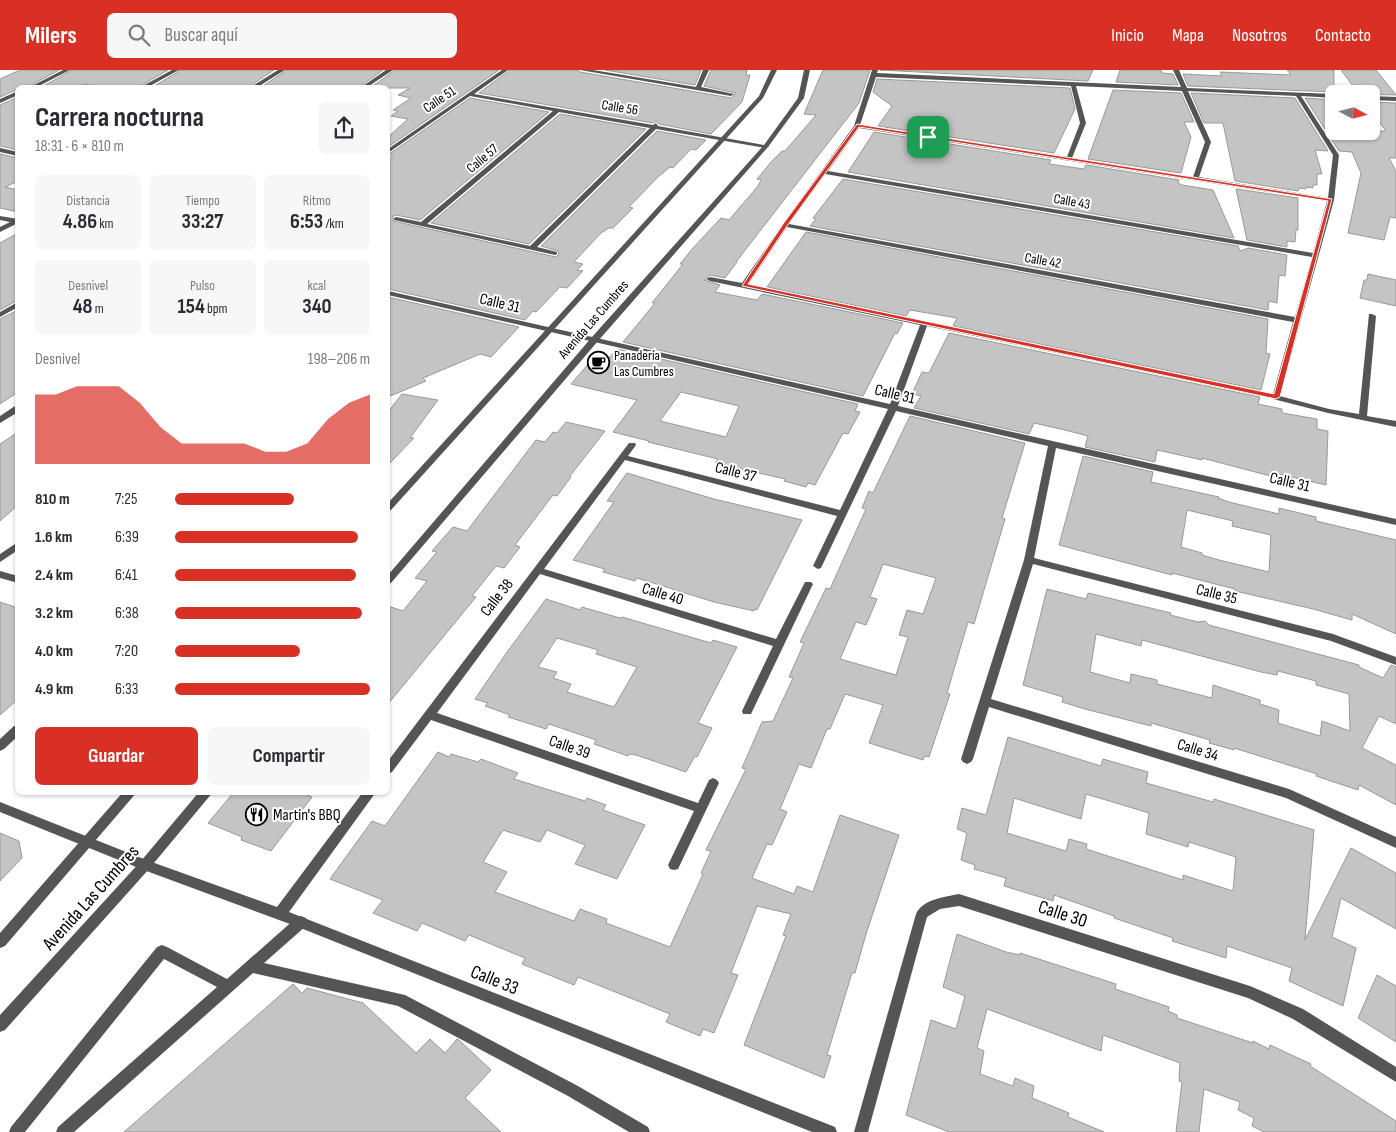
<!DOCTYPE html>
<html lang="es">
<meta charset="utf-8">
<style>
:root{--surface:#fff;--page:#f7f7f7;--text:#2b2b33;--muted:#7c7c81;--accent:#d93025}
body{margin:0;font-family:"Sofia Sans Condensed",sans-serif;background:var(--page);color:var(--text);height:100vh;display:flex;flex-direction:column;font-size:19px;white-space:nowrap}
*{box-sizing:border-box;margin:0}
p{font-size:16px;color:var(--muted)}
.icon{flex:none;width:28px;height:28px;fill:none;stroke:currentColor;stroke-width:2;stroke-linecap:round;stroke-linejoin:round}
.map{position:relative;flex:1;overflow:hidden}
.panel{position:absolute;left:15px;top:15px;width:375px;height:710px;display:flex;flex-direction:column;background:var(--surface);border-radius:8px;box-shadow:0 1px 4px #0004}
.panel>*{flex:none}
.needle{width:32px;rotate:97deg}
.tools{position:absolute;left:1325px;top:15px;display:grid;gap:10px}
.tools a{display:grid;place-items:center;width:55px;height:55px;border-radius:8px;background:var(--surface);box-shadow:0 1px 4px #0004;font-size:25px}
.pin{position:absolute;display:grid;place-items:center;width:42px;height:42px;color:#fff;margin:-21px;border-radius:10px;box-shadow:0 2px 8px #0006}
.round{display:grid;place-items:center;flex:none;width:52px;height:52px;border-radius:8px;background:var(--page)}
.head{display:flex;align-items:center;justify-content:space-between;height:85px;padding:0 20px}
h1{font-size:28px;font-weight:700;line-height:38px}
.stats{display:grid;grid-template-columns:repeat(3,1fr);gap:8px;height:85px;padding:5px 20px}
.stats div{display:grid;align-content:center;border-radius:8px;background:var(--page);text-align:center}
.stats b{font-size:21px;font-weight:700}
.stats small{font-size:14px;font-weight:400}
.stats p{font-size:14px}
.chart{height:140px;padding:10px 20px}
.chart p{display:flex;justify-content:space-between}
.chart svg{width:100%;height:90px;margin-top:5px;fill:var(--accent);opacity:.7}
.button{display:flex;gap:10px;margin-top:auto;padding:10px 20px}
.button a{flex:1;height:58px;border-radius:8px;background:var(--accent);color:#fff;font-size:20px;font-weight:700;line-height:58px;text-align:center}
.button a+a{background:var(--page);color:var(--text)}
ul{padding:0 20px;list-style:none;font-size:16px}
li{display:grid;grid-template-columns:80px 60px 1fr;align-items:center;height:38px}
li i{height:12px;border-radius:6px;background:var(--accent)}
header{display:flex;align-items:center;gap:30px;box-sizing:border-box;height:70px;padding:0 25px;background:var(--accent);color:#fff}
header strong{font-size:24px}
nav{display:flex;gap:28px;margin-inline-start:auto;font-size:18px}
.search{width:350px;height:45px;background:var(--page);display:flex;align-items:center;gap:12px;box-sizing:border-box;padding:0 18px;border-radius:8px;color:var(--muted);font-size:19px}
.map>svg:first-child{display:block}
</style>
<header>
<strong>Milers</strong>
<div class="search"><svg class="icon" aria-label="search" viewBox="0 0 24 24"><circle cx="10" cy="10" r="6"/><path d="M15 15l6 6"/></svg>Buscar aquí</div>
<nav><a>Inicio</a><a>Mapa</a><a>Nosotros</a><a>Contacto</a></nav>
</header>
<div class="map">
<svg width="1396" height="1062" viewBox="0 0 1396 1062">
<rect width="100%" height="100%" fill="#fff"/>
<path fill="#c4c4c4" stroke="#999" fill-rule="evenodd" d="M20 0H59L26 18H18V19L0 27V9Z
M72 0H168L137 18H102L84 14 77 18H40Z
M181 0H274L247 18H151Z
M287 0H383L358 18H260Z
M395 0H499L388 77V67L408 49 391 46 398 41 393 40 411 28 398 25 410 18H370Z
M510 0H578L580 2 731 28 736 23 704 16 711 0H747L746 5H750L742 32 711 64 659 54 656 51 653 53 479 23Z
M605 0H701L695 15Z
M823 0H870L859 33 736 192H737L725 208 710 205 704 210 720 215 715 222 757 230 762 224 903 253 897 264 895 263 863 326 623 272 655 233H652L683 194H680L693 178 721 148 729 150 758 116 761 110 757 109 772 91 782 81H785L816 45 804 44Z
M880 0H1093L1088 11Z
M1120 0H1161L1162 3 1173 4 1178 15 1116 12Z
M1287 0H1334V22L1188 16 1183 4 1222 6 1220 2 1291 5Z
M1341 0H1376L1396 25 1359 24Z
M877 9 1070 18 1075 39 1054 83 878 56 892 36 873 22Z
M1113 20 1181 23 1194 52H1184L1191 67 1181 103 1088 89Z
M1191 23 1295 28 1328 81 1315 80 1322 104H1317V115H1313V118L1306 117V119L1299 118 1298 121 1235 111 1223 53H1204Z
M18 27V80L0 76V35Z
M470 28 549 42 420 150 396 145 393 146V151L556 187 559 184 558 181 541 176 657 61 706 70 696 80 691 79 673 98 670 97 658 107 629 137 633 138 613 158H609L601 163 574 192 583 194 577 200 583 201 567 218 560 217 536 242 533 241 525 250 388 219V85Z
M1305 28 1334 30V61H1386L1371 41V32L1396 33V88H1389L1396 101V148L1390 147 1384 170 1348 163 1361 103 1352 82 1339 81Z
M560 44 646 59 529 174 431 153Z
M874 62 1051 90 1049 94 1084 99 1086 95 1179 110 1178 113 1182 115 1213 120 1234 168 848 102Z
M0 84 18 88V111L5 117 18 120V142L0 138Z
M843 109 1238 176 1240 181 1248 178 1287 185 1285 206 1279 205 1277 233 1269 231 1268 240 810 156 816 149 813 148Z
M1236 119 1298 128V160H1296L1295 172 1287 171V177L1247 170Z
M806 162 1268 249 1266 283 1270 284 1261 320 953 256 957 248 910 240 906 246 767 217Z
M18 163V230L0 240V173Z
M1368 204 1396 210V236L1360 228 1364 210H1367Z
M388 227 519 257 491 287 480 284 423 308 426 311 388 327Z
M18 240V322L0 334V249Z
M949 263 1260 327 1258 334 1282 339V343L1317 349V359L1328 361 1326 415 1278 404V408L1202 388V390L1157 380 1155 392 1085 377 1088 366 1065 360 1034 353 1029 364 914 338 921 326 912 324 922 302 929 303Z
M617 279 858 334 855 341 860 342 848 364 843 363 815 415 808 413 806 417 784 411 785 409 715 393 718 389 648 372 649 371 613 362 637 330 571 314 596 285 609 288ZM681 322 739 336 726 367 660 351Z
M402 324 438 330 410 368H414L388 395V342Z
M910 346 1025 373 1002 448 1005 449 974 554 968 552 947 623 950 624 929 687 925 686 923 690 869 673 883 635 845 624 830 659H827L811 698 799 694 780 739 787 742 772 775 767 774 752 808 794 824 797 816 813 822 840 745 899 765 866 864 855 903H852L827 985 831 986 824 1008 744 975 786 866 783 865 791 844 757 836 731 903 738 905 714 963 703 959 700 966 666 952 670 944 578 907 574 915 522 894 525 888 469 865 465 871 422 853 417 861 373 843 383 830 330 809 372 751 385 756 438 682 449 687 451 684 478 692 481 689 518 703 514 709 585 731 587 728 606 735 603 740 645 755 617 809 575 794 585 775 547 760 540 772 503 760 483 792 507 802 495 822 574 851 580 839 607 849 606 853 670 877 703 804 701 803 711 781 706 780 746 699 742 698 762 652 773 651 793 608 789 607 804 573 800 572 826 518 830 519 866 439 862 438 869 421 873 423ZM883 494 936 508 923 544 907 540 899 565 908 567 896 605 840 589 856 552 866 555 877 529 870 527Z
M566 352 605 361 570 406 571 407 557 426 553 425 515 475 520 477 504 498 496 496 472 526 476 527 388 634V536L403 541 427 511 415 508 437 482 432 481 453 457 467 461 536 370 545 372 553 362 557 363Z
M18 362V435L0 451V374Z
M1083 386 1153 402 1151 412 1219 427 1218 428 1229 432 1279 444V438L1316 447V451L1396 470V564L1352 544V550L1313 539 1235 521V519L1172 503V505L1059 475ZM1187 440 1233 451 1232 456 1271 465 1269 502 1219 490 1202 485V483L1181 477Z
M627 403 714 429 802 450 757 540 755 539 754 541 714 532 637 508 635 511 603 502 605 499 573 490 614 432 607 431Z
M1047 519 1086 529 1088 523 1171 543 1170 545 1198 552 1205 551 1209 555 1359 595V597L1383 608 1391 595 1396 597V654L1379 646 1362 678 1396 695V735L1359 715 1358 720 1316 706 1317 704 1234 678V680L1209 673 1210 670 1151 653V656L1085 639 1062 632 1063 627 1023 615ZM1096 564 1141 576 1142 570 1261 602 1277 605 1278 601 1316 611V615L1349 624 1350 661 1322 651 1320 666 1278 653 1279 640 1260 634V630L1213 615 1212 628 1157 614V610L1131 604 1130 613 1090 602Z
M546 529 580 540 582 537 620 548 622 547 711 573 713 570 737 577 698 653 712 658 697 687 695 686 686 702 636 685 630 684 628 686 594 674 596 670 549 654 546 659 508 647 510 645 485 636 488 633 475 629 505 585ZM557 568 598 580 596 584 637 597 614 637 567 622 571 614 553 608 557 602 538 597Z
M0 532 18 538V629L0 645Z
M1008 667 1101 696 1103 689 1148 702 1146 713 1213 732 1214 729 1314 760 1305 870 1351 778 1396 803V859L1341 828 1332 867 1356 878 1343 936 1289 911 1292 898 1227 876 1226 888 1172 871 1173 868 1114 848V846L1054 825 1053 831 1004 816 1006 808 974 799 975 795 961 790 967 763 957 759 962 738 986 745ZM1086 724 1149 743 1146 764 1188 777 1189 772 1236 787 1233 821 1183 805V810L1086 779 1087 774 1069 769 1066 781 1007 763 1014 728 1081 749Z
M234 722H300L312 727 271 781 241 770 242 767 208 753Z
M0 763 19 771 22 788 0 811Z
M957 864 1006 882 1020 885V883L1116 914 1115 919 1169 937 1168 941 1177 945V948L1253 973V971L1269 979 1270 975 1311 994 1310 996 1396 1051V1062H1264L1252 1056 1254 1048 1238 1040 1240 1032 1204 1019 1199 1062H1176L1182 1012 1179 1011 1180 993 1103 965 1101 981 987 939 977 978 984 981 980 1004 1013 1016 1015 1008 1034 1016 1032 1028 1069 1043 1068 1047 1104 1062H949L906 1045 931 950 956 959 965 926 943 917Z
M1377 905 1396 916V972L1358 948Z
M293 914 302 923 307 918 363 933 416 983 430 969 445 983 457 969 459 970 491 1000 465 1028 501 1062H124Z"/>
<g fill="none" stroke-linecap="round" stroke-linejoin="round">
<path fill="#555" fill-rule="evenodd" d="M1369 244H1372L1376 246 1367 346 1396 351V357L1328 343 1273 329V325H1276L1329 339 1359 344Z
M301 846 306 848 307 852 306 856 264 893 405 925 578 1016 648 1057 650 1062H629L568 1026 398 936 253 903 74 1062H56L58 1057 217 917 164 889 25 1062H9L11 1057 157 877 162 875 167 877 227 909 296 848Z"/>
<path fill="#555" fill-rule="evenodd" d="M63 0H70L35 18H28Z
M172 0H179L146 18H139Z
M278 0H285L256 18H249Z
M386 0H393L366 18H360Z
M502 0H508L474 24 653 55 656 53 658 56 769 76 766 78 656 59 537 177 557 182V184L555 185 394 150V148L396 147 421 152 553 41 470 26 388 83V79ZM559 42 650 58 530 176 427 154Z
M580 0H593L696 17 703 0H709L701 17 734 24 731 26Z
M872 0H878L877 3 1181 17 1173 0H1179L1187 18 1334 24V28L1301 26 1339 85 1334 130 1279 329H1276L927 256 898 336 1396 449V455L1056 378 1034 488 1333 564 1396 587V595L1331 571 1033 494 991 629 1289 719 1396 767V778L1286 728 989 637 973 689 971 692 967 694 963 692 961 689 1024 490 1048 376 896 341 821 498 818 499 813 496 837 446 625 390 544 499 776 569 805 512H811L813 514 751 644H743L742 641 773 576 540 504 437 643 698 733 709 710 713 708 717 710 719 713 678 799 674 800 670 799 668 795 694 741 431 650 392 702 388 704V691L629 373H635L636 375 628 386 840 440 888 339 388 225V221L890 334 920 255 710 211 706 209 710 207 742 213 783 154 854 56ZM876 7 1071 16 1080 53 1067 87 860 55ZM1076 16 1182 21 1205 72 1193 107 1072 88 1086 53ZM1188 21 1296 26 1333 85 1328 128 1199 107 1211 72ZM859 58 1327 131 1313 183 828 101ZM825 104 1312 187 1295 247 789 154ZM787 157 1293 252 1273 324 748 215Z
M18 21V25L0 33V29Z
M1371 26 1396 27V31L1371 30Z
M0 78 18 82V86L0 82Z
M0 146 18 149V153L0 162V157L10 152 0 150Z
M18 232V237L0 247V242Z
M15 336H18V342L0 353V346Z
M18 472V480L0 492V484Z
M0 501 18 506V513L0 508Z
M18 655V666L4 679 0 681V669L14 656Z
M363 722H376L289 842 830 1055 835 1057 837 1062H812L298 857 141 799 0 742V732L149 791 277 837Z
M959 824 1250 916 1303 939 1396 997V1012L1293 949 1248 928 959 836 940 839 927 847 868 1062H854L916 844C923 829 945 827 959 824Z"/>
<path fill="#555" fill-rule="evenodd" d="M771 0H777L763 28 391 440 388 441V433L759 26Z
M804 0H810L804 28 768 77 598 271 391 513 388 514V505L592 267 764 75 798 28Z
M123 722H137L5 876 0 878V863Z
M199 722H213L149 799 5 960 0 962V945L141 791Z"/>
</g>
<path fill="#d93025" stroke="#fff" fill-rule="evenodd" d="M857 54 1332 129 1280 327 1276 329 742 216 783 154ZM859 57 1328 131 1274 324 748 214 787 156Z"/>
<defs>
<symbol id="cafe-ring" viewBox="-11 -11 22 22"><circle r="9.5" fill="#fff" stroke="#000" stroke-width="1.5"/><path d="M-5.5-4.5H6V0H3Q3 3.5 0 3.5H-2.5Q-5.5 3.5-5.5 0ZM3-3.2v2h1.7v-2ZM-6 4.5H4V6H-6Z" fill="#000"/></symbol>
<symbol id="restaurant-ring" viewBox="-11 -11 22 22"><circle r="9.5" fill="#fff" stroke="#000" stroke-width="1.5"/><path d="M-5-6h1v4h1v-4h1v4h1v-4h1v5L-1.5 .5V6h-2V.5L-5-1ZM5-6V6H3V1.5H1.5Q1.5-4 5-6Z" fill="#000"/></symbol>
</defs>
<g fill-rule="evenodd">
<use href="#cafe-ring" x="586" y="280" width="25" height="25"/>
<use href="#restaurant-ring" x="244" y="732" width="25" height="25"/>
</g>
<g text-anchor="middle" stroke-width="4" stroke-linejoin="round" paint-order="stroke">
<g font-size="14" fill="#000" stroke="#fff">
<text transform="translate(439 29) rotate(-34)" y="5">Calle 51</text>
<text transform="translate(620 37) rotate(9)" y="5">Calle 56</text>
<text transform="translate(482 88) rotate(-40)" y="5">Calle 57</text>
<text transform="translate(1072 131) rotate(10)" y="5">Calle 43</text>
<text transform="translate(1043 190) rotate(10)" y="5">Calle 42</text>
<text transform="translate(593 249) rotate(-49)" y="5">Avenida Las Cumbres</text>
</g>
<g font-size="14" fill="#000" stroke="#fff" text-anchor="start">
<text x="614" y="290">Panadería<tspan x="614" dy="16">Las Cumbres</tspan></text>
</g>
<g font-size="16" fill="#000" stroke="#fff">
<text transform="translate(500 232) rotate(13)" y="6">Calle 31</text>
<text transform="translate(895 323) rotate(13)" y="6">Calle 31</text>
<text transform="translate(736 401) rotate(14)" y="6">Calle 37</text>
<text transform="translate(1290 411) rotate(13)" y="6">Calle 31</text>
<text transform="translate(663 523) rotate(17)" y="6">Calle 40</text>
<text transform="translate(1217 523) rotate(14)" y="6">Calle 35</text>
<text transform="translate(496 527) rotate(-52)" y="6">Calle 38</text>
<text transform="translate(570 676) rotate(19)" y="6">Calle 39</text>
<text transform="translate(1198 679) rotate(17)" y="6">Calle 34</text>
</g>
<g font-size="16" fill="#000" stroke="#fff" text-anchor="start">
<text x="273" y="750">Martin's BBQ</text>
</g>
<g font-size="19" fill="#000" stroke="#fff">
<text transform="translate(90 827) rotate(-48)" y="7">Avenida Las Cumbres</text>
<text transform="translate(1063 843) rotate(18)" y="7">Calle 30</text>
<text transform="translate(495 909) rotate(22)" y="7">Calle 33</text>
</g>
</g>
</svg>
<div class="tools">
<a><svg class="needle" viewBox="-14 -14 28 28"><path d="M0-13l5 13h-10z" fill="#e53935"/><path d="M0 13l5-13h-10z" fill="#7c7c81"/></svg></a>
</div>
<div class="pin" style="left:928px;top:67px;background:#1e9e55"><svg class="icon" aria-label="arrive" viewBox="0 0 24 24"><path d="M6 21V4h12l-3 4 3 4H6"/></svg></div>
<section class="panel">
<div class="head"><div><h1>Carrera nocturna</h1><p>18:31 · 6 × 810 m</p></div><a class="round"><svg class="icon" aria-label="share" viewBox="0 0 24 24"><path d="M12 15V3M7 8l5-5 5 5M5 13v7h14v-7"/></svg></a></div>
<div class="stats">
<div><p>Distancia</p><b>4.86<small> km</small></b></div>
<div><p>Tiempo</p><b>33:27</b></div>
<div><p>Ritmo</p><b>6:53<small> /km</small></b></div>
</div>
<div class="stats">
<div><p>Desnivel</p><b>48<small> m</small></b></div>
<div><p>Pulso</p><b>154<small> bpm</small></b></div>
<div><p>kcal</p><b>340</b></div>
</div>
<div class="chart"><p><span>Desnivel</span>198–206 m</p>
<svg viewBox="0 0 160 44" preserveAspectRatio="none"><path d="M0 44V10L10 10L20 6L30 6L40 6L50 14L60 26L70 34L80 34L90 34L100 34L110 38L120 38L130 34L140 22L150 14L160 10V44z"/></svg>
</div>
<ul>
<li><b>810 m</b>7:25<i style="width:61%"></i></li>
<li><b>1.6 km</b>6:39<i style="width:94%"></i></li>
<li><b>2.4 km</b>6:41<i style="width:93%"></i></li>
<li><b>3.2 km</b>6:38<i style="width:96%"></i></li>
<li><b>4.0 km</b>7:20<i style="width:64%"></i></li>
<li><b>4.9 km</b>6:33<i style="width:100%"></i></li>
</ul>
<div class="button"><a>Guardar</a><a>Compartir</a></div>
</section>
</div>
